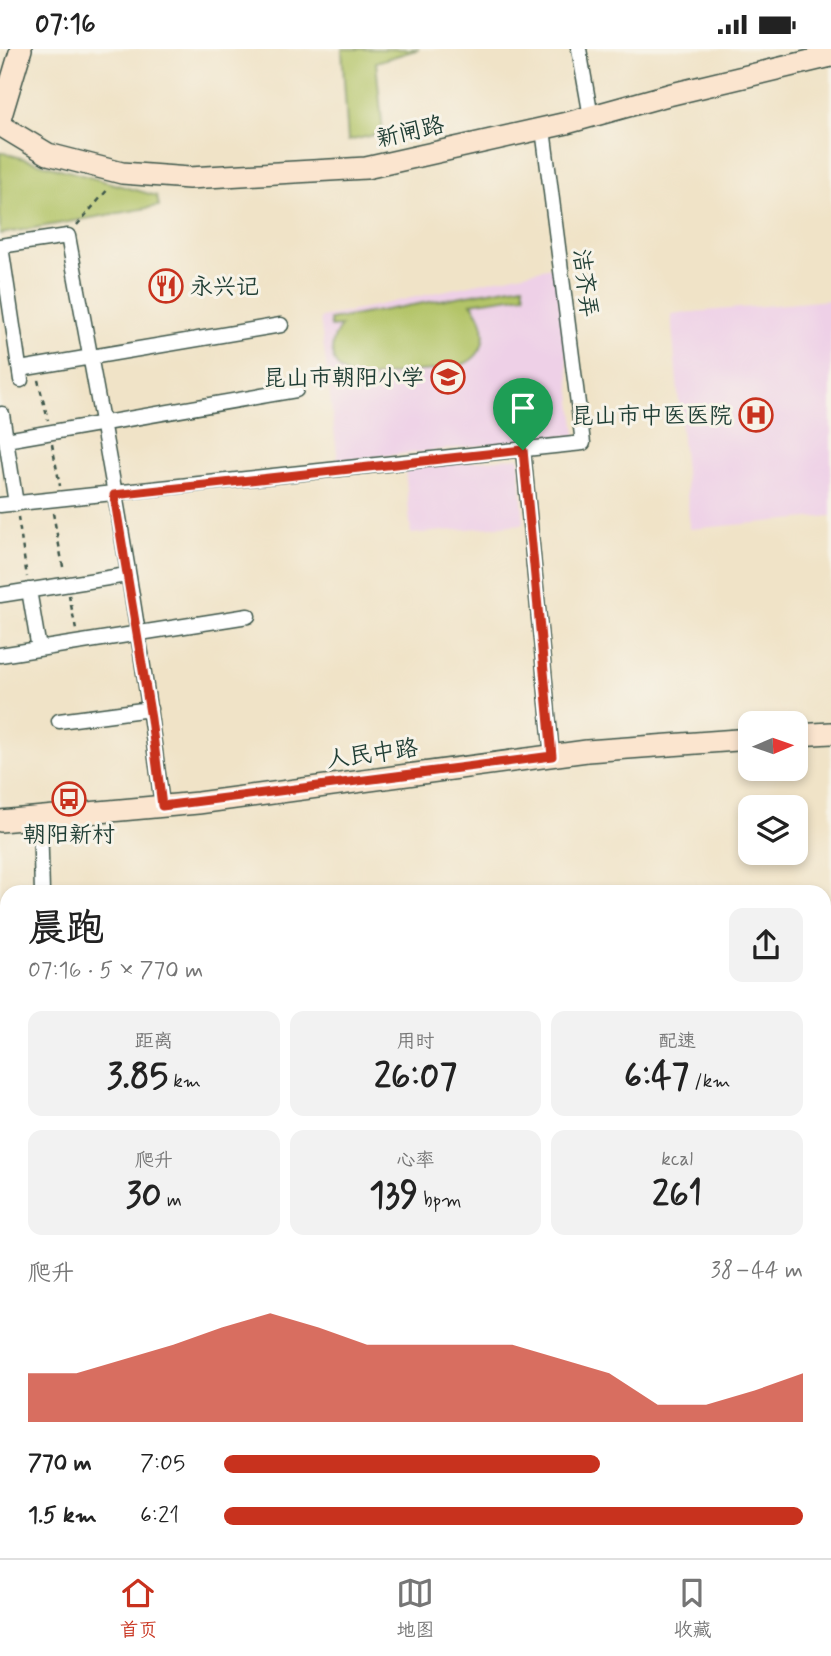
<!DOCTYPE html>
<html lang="zh">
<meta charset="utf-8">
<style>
:root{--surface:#fff;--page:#f2f2f2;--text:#222;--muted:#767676;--line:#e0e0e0;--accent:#c8321e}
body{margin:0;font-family:Mynerve,"LXGW WenKai TC",sans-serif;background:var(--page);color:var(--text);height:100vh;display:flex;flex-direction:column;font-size:26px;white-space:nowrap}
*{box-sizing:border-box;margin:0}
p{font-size:23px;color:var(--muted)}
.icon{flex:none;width:38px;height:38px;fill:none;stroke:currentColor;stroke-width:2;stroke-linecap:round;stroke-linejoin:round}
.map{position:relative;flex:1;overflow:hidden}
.panel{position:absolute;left:0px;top:836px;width:831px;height:674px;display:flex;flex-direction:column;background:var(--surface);border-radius:21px 21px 0 0;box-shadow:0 4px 10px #0003}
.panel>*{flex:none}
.needle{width:46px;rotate:88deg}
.fabs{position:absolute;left:738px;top:662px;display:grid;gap:14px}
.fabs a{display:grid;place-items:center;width:70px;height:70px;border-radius:14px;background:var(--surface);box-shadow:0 4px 10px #0003;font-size:35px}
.pin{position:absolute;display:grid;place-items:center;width:60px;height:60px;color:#fff;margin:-72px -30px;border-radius:50% 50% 50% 0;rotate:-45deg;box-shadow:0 0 7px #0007}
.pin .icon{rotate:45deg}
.round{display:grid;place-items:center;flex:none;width:74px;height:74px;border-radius:14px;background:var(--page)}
.overview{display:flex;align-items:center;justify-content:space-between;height:119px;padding:0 28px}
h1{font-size:38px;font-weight:700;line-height:52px}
.stats{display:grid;grid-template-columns:repeat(3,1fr);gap:10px;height:119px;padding:7px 28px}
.stats div{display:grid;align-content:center;border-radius:14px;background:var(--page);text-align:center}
.stats b{font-size:35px;font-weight:700}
.stats small{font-size:19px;font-weight:400}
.stats p{font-size:19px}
.chart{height:196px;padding:14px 28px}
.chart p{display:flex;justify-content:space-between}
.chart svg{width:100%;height:126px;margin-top:7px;fill:var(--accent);opacity:.7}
ul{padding:0 28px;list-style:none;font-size:23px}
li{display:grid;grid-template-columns:112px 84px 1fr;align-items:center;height:52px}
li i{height:18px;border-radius:9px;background:var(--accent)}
.status{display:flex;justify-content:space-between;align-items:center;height:49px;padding:0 35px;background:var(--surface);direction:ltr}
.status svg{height:19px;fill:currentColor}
.tabs{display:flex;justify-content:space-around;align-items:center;height:98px;border-top:2px solid var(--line);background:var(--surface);font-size:19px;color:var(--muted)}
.tabs a{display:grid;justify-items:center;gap:4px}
.tabs .active{color:var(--accent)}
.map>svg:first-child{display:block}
</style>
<div class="status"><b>07:16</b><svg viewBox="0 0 49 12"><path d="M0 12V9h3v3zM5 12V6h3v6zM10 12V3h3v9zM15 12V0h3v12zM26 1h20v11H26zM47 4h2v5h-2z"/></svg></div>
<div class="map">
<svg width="831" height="1509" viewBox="0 0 831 1509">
<rect width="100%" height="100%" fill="#f7f3e8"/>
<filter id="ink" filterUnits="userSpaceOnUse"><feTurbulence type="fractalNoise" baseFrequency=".0143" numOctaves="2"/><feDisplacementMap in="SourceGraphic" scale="14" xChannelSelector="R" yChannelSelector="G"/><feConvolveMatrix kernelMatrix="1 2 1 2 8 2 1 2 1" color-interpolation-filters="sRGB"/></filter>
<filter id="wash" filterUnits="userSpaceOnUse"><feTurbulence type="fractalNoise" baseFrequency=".00686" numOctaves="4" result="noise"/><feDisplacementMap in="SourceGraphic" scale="28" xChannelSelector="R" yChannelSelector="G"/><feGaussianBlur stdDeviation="1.57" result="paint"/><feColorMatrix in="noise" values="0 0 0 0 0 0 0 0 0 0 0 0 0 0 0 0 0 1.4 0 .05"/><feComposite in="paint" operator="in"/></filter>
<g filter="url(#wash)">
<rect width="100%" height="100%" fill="#f0e3c7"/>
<path fill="#eed0e7" d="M556 217 576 386 338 412 320 269Z
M831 251V467L690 480 671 265Z
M519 408 524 475 411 485 405 419Z
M7 964V1307L0 1306V965Z"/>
<path fill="#b3c467" stroke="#69804e" stroke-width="2" d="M342 0H419L376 13 383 84 348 92Z
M0 103 157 147 159 157 0 185Z
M523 236 525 246 471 254C488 273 491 305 461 316 446 322 419 321 402 324 388 325 368 332 354 328 329 321 327 295 341 277L331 278 330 271Z"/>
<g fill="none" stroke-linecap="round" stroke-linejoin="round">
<path stroke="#52c0c8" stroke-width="12" d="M125 1503V1509"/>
</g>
</g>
<g filter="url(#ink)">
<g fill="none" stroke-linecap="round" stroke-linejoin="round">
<defs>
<path id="lane" d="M185 1503 186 1509"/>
<path id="street" d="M579 0 591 68
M0 197 68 187C103 376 139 566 162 757
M1 197 21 331
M20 320 281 276
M2 365 16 455
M6 391 296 341
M523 401 552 707
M0 456 583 394 543 80
M29 541 39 600
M0 546 127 526
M0 606 248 567
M59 672 150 660
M40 768 42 844
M499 1503 500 1509
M785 1503V1509"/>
<path id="secondary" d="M0 70 21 0
M0 76 48 105 122 124 189 129 366 119 567 74 668 46 831 7
M796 686 831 684
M0 772 198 754 587 702 751 690
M824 1245 831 1244
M0 1468 7 1466"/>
</defs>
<use href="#lane" stroke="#3e564a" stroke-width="10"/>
<use href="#street" stroke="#3e564a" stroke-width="17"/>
<use href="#secondary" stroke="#3e564a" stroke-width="24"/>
<path stroke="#3e564a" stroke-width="2.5" stroke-dasharray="5 5" stroke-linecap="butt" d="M77 176 109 139
M38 331 48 371
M52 395 60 437
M53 464 64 523
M18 468 27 528
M69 546 76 581"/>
<use href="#lane" stroke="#fff" stroke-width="7"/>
<use href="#street" stroke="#fff" stroke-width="14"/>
<use href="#secondary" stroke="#fbe5cf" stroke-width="21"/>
</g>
</g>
<g fill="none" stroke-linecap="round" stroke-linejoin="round" filter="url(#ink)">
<defs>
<path id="route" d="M523 401 552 707 162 757 151 670 114 446Z"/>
</defs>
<use href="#route" stroke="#fff" stroke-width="14"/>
<use href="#route" stroke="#c8321e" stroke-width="9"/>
</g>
<defs>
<symbol id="restaurant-ring" viewBox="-11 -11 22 22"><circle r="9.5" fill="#f7f3e8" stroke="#c8321e" stroke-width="1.5"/><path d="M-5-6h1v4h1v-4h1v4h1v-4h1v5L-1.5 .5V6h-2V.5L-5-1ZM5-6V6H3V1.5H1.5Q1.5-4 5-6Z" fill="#c8321e"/></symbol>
<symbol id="school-ring" viewBox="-11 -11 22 22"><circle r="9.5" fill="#f7f3e8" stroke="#c8321e" stroke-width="1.5"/><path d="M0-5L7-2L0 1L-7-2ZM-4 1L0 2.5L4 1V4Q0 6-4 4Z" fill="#c8321e"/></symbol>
<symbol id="hospital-ring" viewBox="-11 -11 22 22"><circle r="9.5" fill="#f7f3e8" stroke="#c8321e" stroke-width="1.5"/><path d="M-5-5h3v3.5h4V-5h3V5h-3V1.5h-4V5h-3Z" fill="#c8321e"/></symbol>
<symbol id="bus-ring" viewBox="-11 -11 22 22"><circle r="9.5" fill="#f7f3e8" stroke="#c8321e" stroke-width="1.5"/><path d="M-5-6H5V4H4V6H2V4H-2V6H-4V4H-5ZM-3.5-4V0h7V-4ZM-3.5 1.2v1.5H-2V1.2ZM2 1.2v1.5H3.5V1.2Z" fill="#c8321e"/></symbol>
</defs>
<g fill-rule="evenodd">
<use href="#restaurant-ring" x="147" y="218" width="38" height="38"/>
<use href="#school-ring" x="429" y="309" width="38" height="38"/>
<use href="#hospital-ring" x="737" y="347" width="38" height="38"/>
<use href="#bus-ring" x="50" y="731" width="38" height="38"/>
</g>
<g text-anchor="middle" stroke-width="6" stroke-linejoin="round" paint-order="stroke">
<g font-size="23" fill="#1f3d34" stroke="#f7f3e8">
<text transform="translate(410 82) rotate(-13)" y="8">新闸路</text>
<text transform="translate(586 234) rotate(83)" y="8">洁齐弄</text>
<text transform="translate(372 704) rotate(-8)" y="8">人民中路</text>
</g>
<g font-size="23" fill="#1f3d34" stroke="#f7f3e8" text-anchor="end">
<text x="190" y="245" text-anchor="start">永兴记</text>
<text x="424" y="336">昆山市朝阳小学</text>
<text x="732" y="374">昆山市中医医院</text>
<text x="69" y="793" text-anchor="middle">朝阳新村</text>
</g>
</g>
</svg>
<div class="fabs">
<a><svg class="needle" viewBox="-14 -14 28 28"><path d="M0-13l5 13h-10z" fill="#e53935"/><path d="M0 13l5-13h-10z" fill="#767676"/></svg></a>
<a><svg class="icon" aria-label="layers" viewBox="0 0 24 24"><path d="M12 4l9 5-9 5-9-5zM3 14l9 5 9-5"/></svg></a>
</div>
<div class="pin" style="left:523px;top:401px;background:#1e9e55"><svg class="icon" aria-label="arrive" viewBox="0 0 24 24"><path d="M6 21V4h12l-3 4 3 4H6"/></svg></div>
<section class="panel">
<div class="overview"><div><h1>晨跑</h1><p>07:16 · 5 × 770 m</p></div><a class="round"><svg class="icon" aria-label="share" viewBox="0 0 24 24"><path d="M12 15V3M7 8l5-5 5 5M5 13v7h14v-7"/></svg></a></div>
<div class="stats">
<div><p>距离</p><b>3.85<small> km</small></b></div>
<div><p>用时</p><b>26:07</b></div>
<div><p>配速</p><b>6:47<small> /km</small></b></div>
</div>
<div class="stats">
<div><p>爬升</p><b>30<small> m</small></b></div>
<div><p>心率</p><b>139<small> bpm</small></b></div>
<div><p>kcal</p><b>261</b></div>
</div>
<div class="chart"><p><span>爬升</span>38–44 m</p>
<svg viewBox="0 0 160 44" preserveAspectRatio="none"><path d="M0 44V27L10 27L20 22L30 17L40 11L50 6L60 11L70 17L80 17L90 17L100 17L110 22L120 27L130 38L140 38L150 33L160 27V44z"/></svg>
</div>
<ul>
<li><b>770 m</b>7:05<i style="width:65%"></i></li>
<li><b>1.5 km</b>6:21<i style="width:100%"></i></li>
</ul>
</section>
</div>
<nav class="tabs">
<a class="active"><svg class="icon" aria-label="home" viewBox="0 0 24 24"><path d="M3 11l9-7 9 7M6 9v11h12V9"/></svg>首页</a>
<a><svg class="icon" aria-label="map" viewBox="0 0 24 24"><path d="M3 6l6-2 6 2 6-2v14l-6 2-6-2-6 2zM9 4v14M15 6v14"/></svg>地图</a>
<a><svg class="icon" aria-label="saved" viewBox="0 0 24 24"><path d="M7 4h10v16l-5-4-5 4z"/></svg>收藏</a>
</nav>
